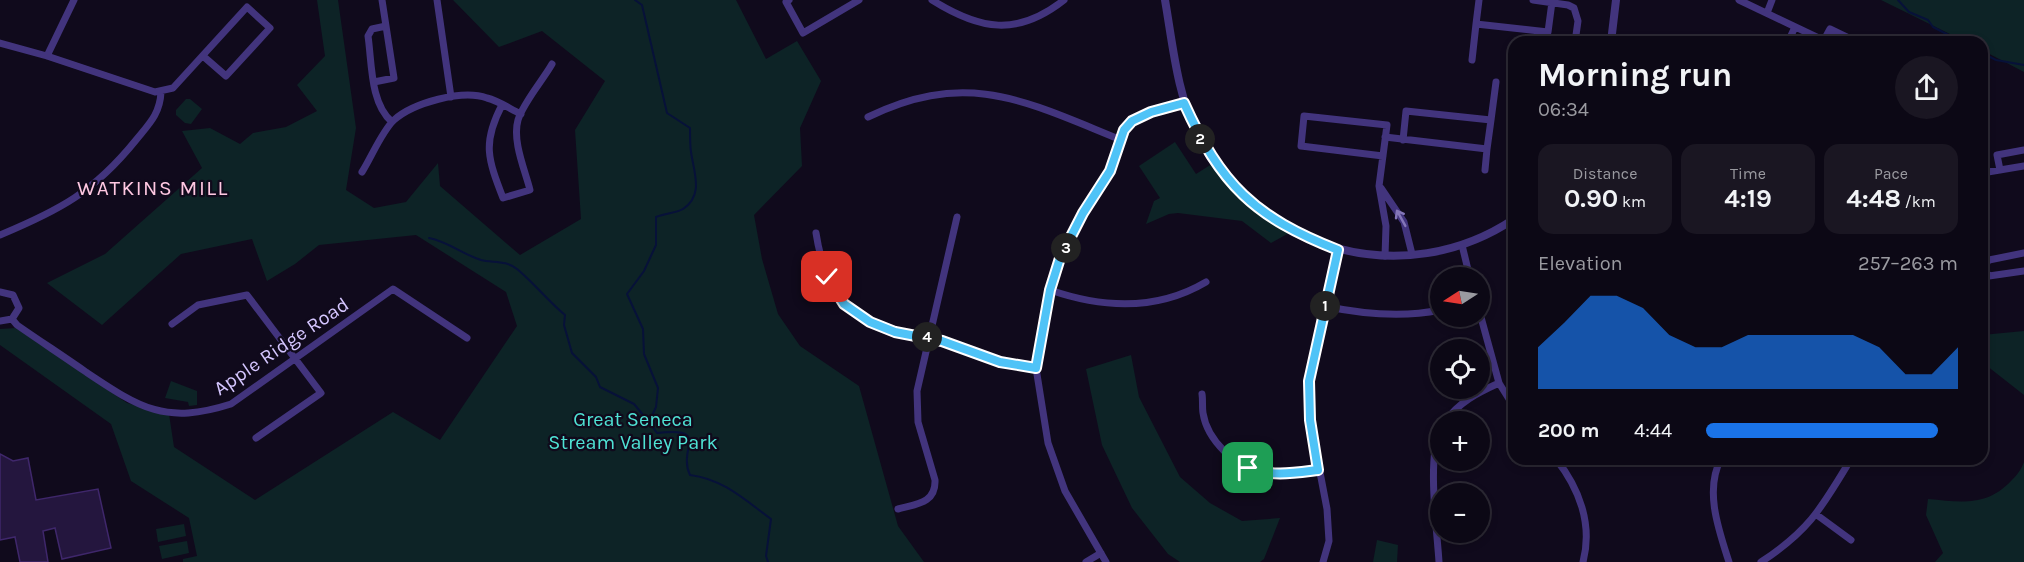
<!DOCTYPE html>
<meta charset="utf-8">
<style>
:root{--surface:#0c0815;--page:#1a1622;--text:#f1f3f6;--muted:#9a9aa0;--line:#2c2934;--accent:#1a73e8}
body{margin:0;font-family:Karla,sans-serif;background:var(--page);color:var(--text);height:100vh;display:flex;flex-direction:column;font-size:22px;white-space:nowrap}
*{box-sizing:border-box;margin:0}
p{font-size:20px;color:var(--muted)}
.icon{flex:none;width:33px;height:33px;fill:none;stroke:currentColor;stroke-width:2;stroke-linecap:round;stroke-linejoin:round}
.map{position:relative;flex:1;overflow:hidden}
.panel{position:absolute;left:1508px;top:36px;width:480px;height:429px;display:flex;flex-direction:column;background:var(--surface);border-radius:18px;box-shadow:0 3px 9px #0003,0 0 0 2px var(--line)}
.panel>*{flex:none}
.needle{width:39px;rotate:258deg}
.buttons{position:absolute;left:1430px;top:267px;display:grid;gap:12px}
.buttons a{display:grid;place-items:center;width:60px;height:60px;border-radius:50%;background:var(--surface);box-shadow:0 3px 9px #0003,0 0 0 2px var(--line);font-size:30px}
.pin{position:absolute;display:grid;place-items:center;width:51px;height:51px;color:#fff;margin:-26px;border-radius:12px;box-shadow:0 3px 9px #0006}
.km{position:absolute;width:30px;height:30px;margin:-15px;border-radius:50%;background:#222;color:#fff;font-size:16px;line-height:30px;text-align:center}
.round{display:grid;place-items:center;flex:none;width:63px;height:63px;border-radius:32px;background:var(--page)}
.summary{display:flex;align-items:center;justify-content:space-between;height:102px;padding:0 30px}
h1{font-size:33px;font-weight:700;line-height:45px}
.stats{display:grid;grid-template-columns:repeat(3,1fr);gap:9px;height:102px;padding:6px 30px}
.stats div{display:grid;align-content:center;border-radius:15px;background:var(--page);text-align:center}
.stats b{font-size:26px;font-weight:700}
.stats small{font-size:16px;font-weight:400}
.stats p{font-size:16px}
.chart{height:168px;padding:12px 30px}
.chart p{display:flex;justify-content:space-between}
.chart svg{width:100%;height:108px;margin-top:6px;fill:var(--accent);opacity:.7}
ul{padding:0 30px;list-style:none;font-size:20px}
li{display:grid;grid-template-columns:96px 72px 1fr;align-items:center;height:45px}
li i{height:15px;border-radius:8px;background:var(--accent)}
.map>svg:first-child{display:block}
</style>
<div class="map">
<svg width="2024" height="562" viewBox="0 0 2024 562">
<rect width="100%" height="100%" fill="#100a1c"/>
<path fill="#0d2326" d="M317 0H338L356 128 346 190 374 208 406 202 438 163 440 186 520 255 581 219 575 130 605 81 542 31 499 47 453 0H736L766 59 797 41 821 81 800 128 802 166 754 215 762 259 778 314 800 346 859 386 898 526 924 562H183V559L197 556 189 518 131 481 111 424 0 345V329L16 328 127 403 169 414 174 447 255 500 393 412 440 440 517 326 506 292 416 235 319 245 295 264 267 281 252 239 181 254 102 325 47 283 105 254 202 168 182 131 210 128 240 144 253 133 286 127 317 111 297 85 325 56Z
M1881 0H2024V72L1982 50V42H1966Z
M186 99H190L202 109 191 124 185 123 176 115V110Z
M1175 142 1196 174 1215 162 1230 182 1291 232 1271 243 1242 221 1178 213 1169 214 1146 224 1154 201 1160 198 1139 166Z
M2024 331V395L1982 362V335Z
M1131 355 1139 397 1180 477 1210 503 1242 521 1280 518 1264 559 1260 562H1180L1168 554 1132 508 1102 445 1086 369Z
M171 381 197 391V405L189 406 188 402 165 398Z
M2024 462V562H1935L1943 553 1926 515 1928 499C1961 502 1986 507 2011 481 2017 475 2021 470 2024 462Z
M184 524 186 536 158 542 156 529Z
M1377 540 1398 545 1397 562H1373Z
M187 541 189 553 162 559 159 546Z"/>
<g fill="none" stroke-linecap="round" stroke-linejoin="round">
<path stroke="#071139" stroke-width="2" d="M635 0 642 5 667 113 690 128C690 136 690 145 691 152 694 173 704 195 683 209 677 213 665 213 656 217V245L644 271 627 294 643 329 644 354 658 388 656 407 649 422 657 433C712 427 677 448 690 475 723 479 745 500 771 519L766 556 768 562
M1898 0 1909 12 1928 20 1933 27 1962 42
M1982 53 1996 60 2024 65
M429 238C449 242 462 254 481 260 493 263 506 260 517 269 534 283 548 301 565 315L564 325 572 353 596 377 600 387 634 404 649 422"/>
</g>
<path fill="#24163e" stroke="#3f276b" stroke-width="1.5" d="M0 454 13 461 28 458 36 500 98 489 111 548 62 559 55 528 43 531 48 562H20L15 537 0 540Z"/>
<g fill="none" stroke-linecap="round" stroke-linejoin="round">
<path stroke="#42347d" stroke-width="7" d="M437 0 451 97
M789 0 786 2 803 33 859 0
M932 0C980 30 1017 37 1064 0
M1479 0 1476 24 1548 32 1552 2
M1533 0 1568 5 1574 8 1578 21 1575 42
M1739 0 1827 42
M1767 13 1772 0
M386 26 372 29 368 36C372 63 370 103 392 122
M1824 40 1830 29 1857 42
M1788 42 1795 27
M0 43 47 56 155 92 173 88 247 7 270 28 226 76 203 56
M47 56 74 0
M1472 60 1476 24
M374 82 394 78 382 0
M502 105C482 143 488 159 503 198L530 190C525 170 512 141 518 120 523 103 543 80 552 64
M868 117C967 69 1025 101 1119 139
M1491 120 1496 82
M1385 137 1487 149 1491 120 1406 111 1403 140
M1383 156 1301 146 1304 116 1387 125 1379 186 1386 226 1385 256
M1485 170 1487 149
M2000 170 1997 155 2024 150
M362 172C371 158 382 131 394 120 413 103 462 89 487 98 499 101 510 109 521 114
M1982 173 2024 166
M1381 188 1404 222 1412 254
M816 233C824 285 844 318 898 332 912 337 928 336 943 341 962 347 980 357 999 362 1011 365 1024 366 1036 368
M0 235C60 210 94 192 136 140 149 124 160 114 161 92
M1462 245 1470 278
M1987 276 1986 264 1989 260 2024 253
M1982 277 2024 271
M1050 290C1102 308 1157 311 1206 282
M0 292 13 295 19 308 12 319 0 321
M1324 306C1362 314 1402 318 1440 310
M1479 310 1499 383 1514 407
M12 319 17 325C40 341 63 356 86 372 140 408 165 425 231 404L393 289 467 338
M172 324 198 305 247 295 321 393 256 438
M1202 394C1203 400 1202 407 1203 413 1207 440 1236 468 1263 473 1281 477 1301 472 1318 470
M1445 422C1459 402 1477 393 1499 383
M1556 459C1579 488 1593 524 1583 562
M1721 459C1704 490 1719 531 1729 562
M898 509C917 504 936 503 935 480L918 422 917 391 957 217
M1817 515 1851 540
M1086 562 1101 553
M1106 562 1065 491 1048 443 1036 368 1042 330 1050 290 1060 258 1083 213 1110 171 1124 130 1132 121 1151 112 1184 103
M1323 562 1329 541 1327 509 1310 420 1309 381 1338 250
M1439 562C1437 529 1427 459 1440 430
M1761 562C1810 530 1822 507 1851 459"/>
<path stroke="#42347d" stroke-width="8" d="M1165 0C1173 46 1177 94 1198 136 1258 252 1405 292 1514 219
M1611 42 1616 0"/>
</g>
<defs><path id="oneway-shaft" d="M-6 0H5M1.5-3L5.5 0L1.5 3" fill="none" stroke-width="1.6" stroke-linecap="round" stroke-linejoin="round" transform="scale(1.5)"/></defs>
<use stroke="#8476b8" href="#oneway-shaft" transform="translate(1401 218) rotate(-119)"/>
<g fill="none" stroke-linecap="round" stroke-linejoin="round">
<defs>
<path id="route" d="M827 277 844 304 870 322 895 332 942 341 1000 362 1036 368 1050 290 1060 258 1083 213 1110 171 1124 130 1132 121 1151 112 1184 103C1221 185 1254 217 1338 250L1309 381 1310 420 1318 470C1294 473 1272 477 1248 468"/>
</defs>
<use href="#route" stroke="#fff" stroke-width="12"/>
<use href="#route" stroke="#4fc3f7" stroke-width="8"/>
</g>
<g text-anchor="middle" stroke-width="4.5" stroke-linejoin="round" paint-order="stroke">
<g font-size="20" fill="#d5c6ff" stroke="#100a1c">
<text transform="translate(281 346) rotate(-34)" y="7">Apple Ridge Road</text>
</g>
<g font-size="20" fill="#4fe2d4" stroke="#100a1c">
<text x="633" y="426">Great Seneca<tspan x="633" dy="23">Stream Valley Park</tspan></text>
</g>
<g font-size="21" letter-spacing="1.5" fill="#ffc8e2" stroke="#100a1c">
<text x="153" y="195">WATKINS MILL</text>
</g>
</g>
</svg>
<div class="buttons">
<a><svg class="needle" viewBox="-14 -14 28 28"><path d="M0-13l5 13h-10z" fill="#e53935"/><path d="M0 13l5-13h-10z" fill="#9a9aa0"/></svg></a>
<a><svg class="icon" aria-label="locate" viewBox="0 0 24 24"><circle cx="12" cy="12" r="6"/><path d="M12 2v4M12 18v4M2 12h4M18 12h4"/></svg></a>
<a>+</a>
<a>−</a>
</div>
<div class="pin" style="left:1248px;top:468px;background:#1e9e55"><svg class="icon" aria-label="arrive" viewBox="0 0 24 24"><path d="M6 21V4h12l-3 4 3 4H6"/></svg></div>
<div class="pin" style="left:827px;top:277px;background:#d93025"><svg class="icon" aria-label="check" viewBox="0 0 24 24"><path d="M5 12l5 5 9-10"/></svg></div>
<b class="km" style="left:1325px;top:306px">1</b>
<b class="km" style="left:1200px;top:139px">2</b>
<b class="km" style="left:1066px;top:248px">3</b>
<b class="km" style="left:927px;top:337px">4</b>
<section class="panel">
<div class="summary"><div><h1>Morning run</h1><p>06:34</p></div><a class="round"><svg class="icon" aria-label="share" viewBox="0 0 24 24"><path d="M12 15V3M7 8l5-5 5 5M5 13v7h14v-7"/></svg></a></div>
<div class="stats">
<div><p>Distance</p><b>0.90<small> km</small></b></div>
<div><p>Time</p><b>4:19</b></div>
<div><p>Pace</p><b>4:48<small> /km</small></b></div>
</div>
<div class="chart"><p><span>Elevation</span>257–263 m</p>
<svg viewBox="0 0 160 44" preserveAspectRatio="none"><path d="M0 44V27L10 17L20 6L30 6L40 11L50 22L60 27L70 27L80 22L90 22L100 22L110 22L120 22L130 27L140 38L150 38L160 27V44z"/></svg>
</div>
<ul>
<li><b>200 m</b>4:44<i style="width:92%"></i></li>
</ul>
</section>
</div>
